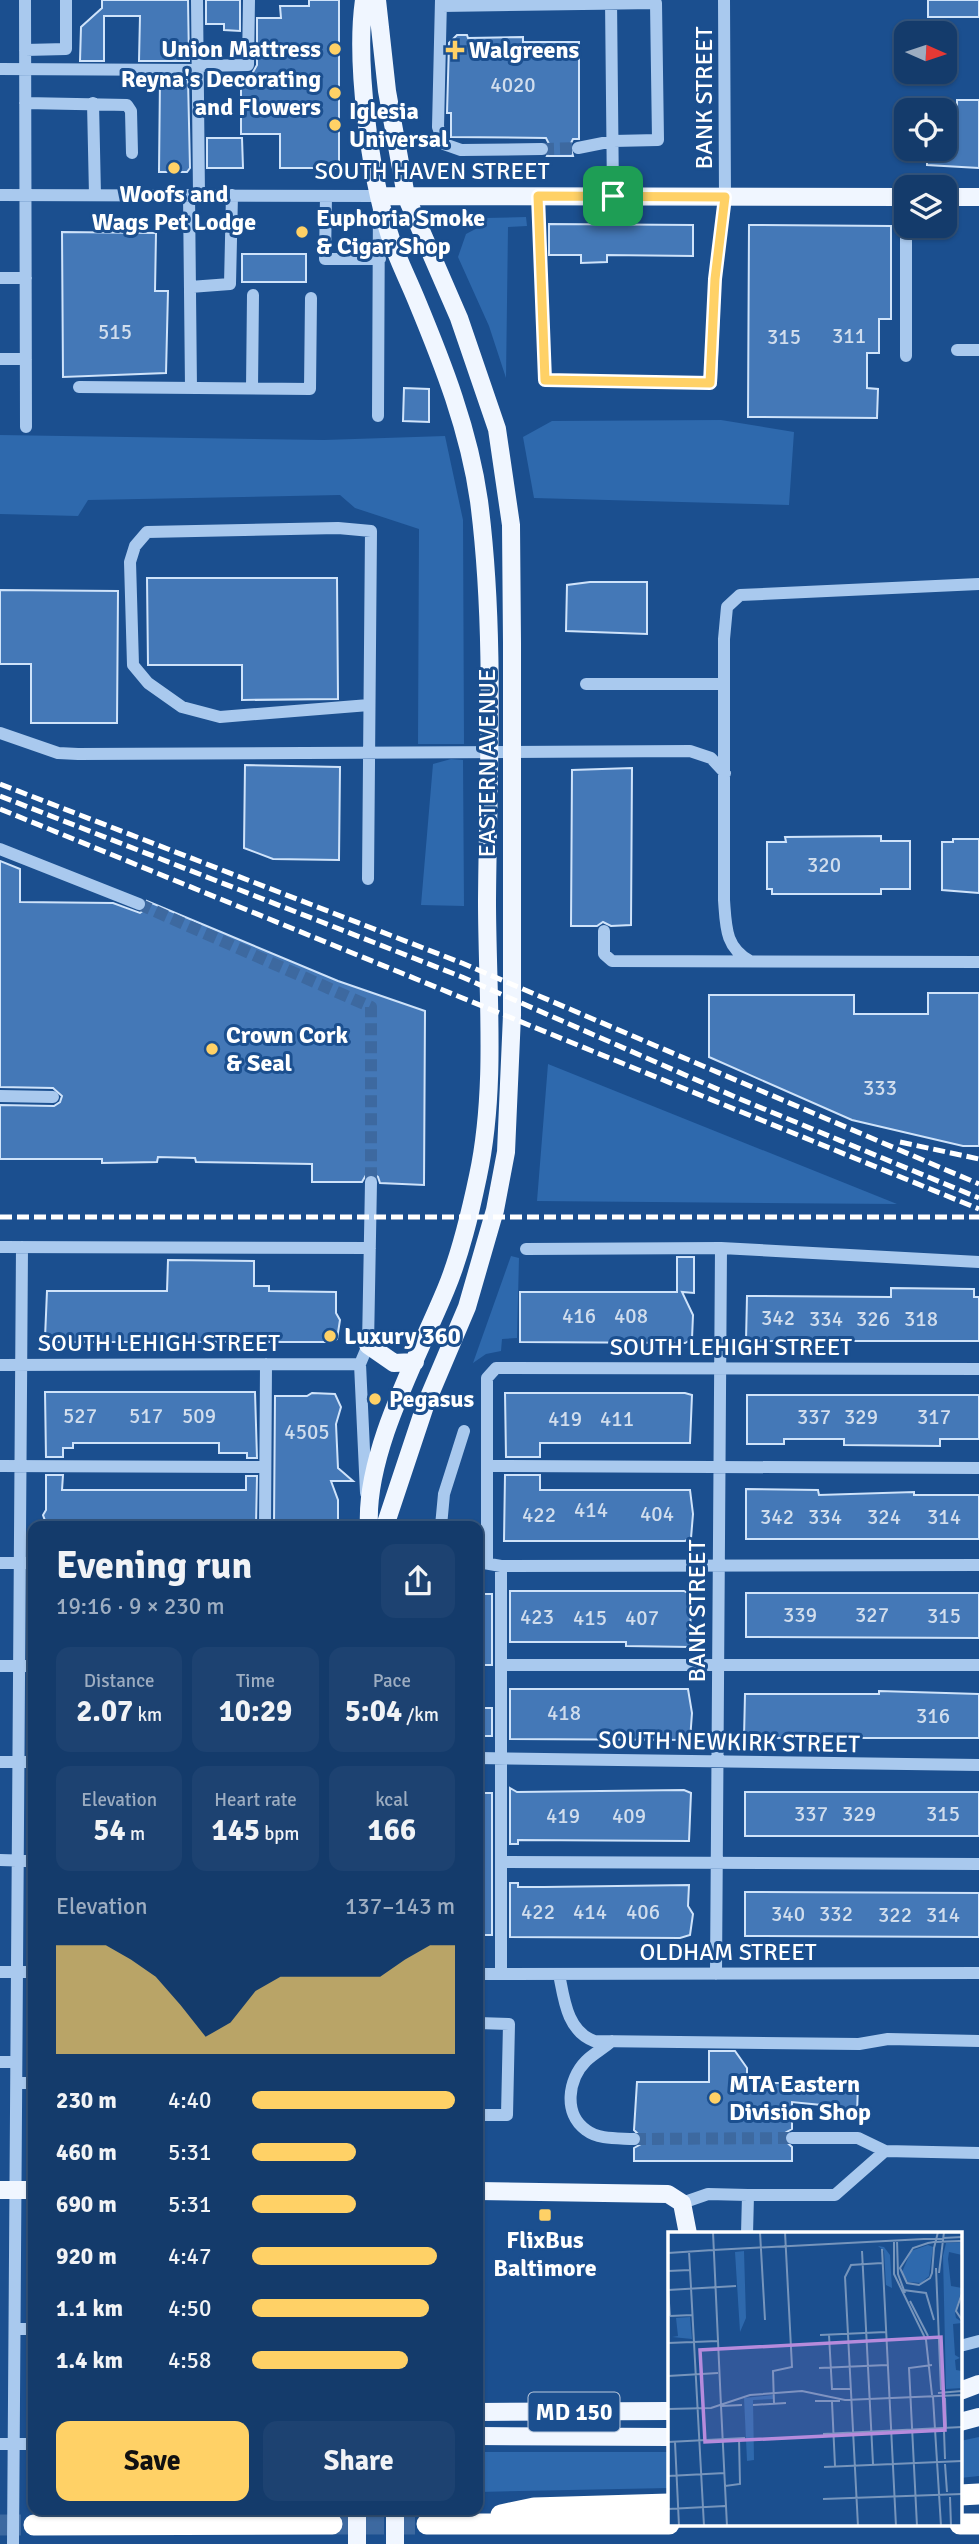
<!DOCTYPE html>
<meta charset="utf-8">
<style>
:root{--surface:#143b6b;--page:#1d4271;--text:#f1f3f6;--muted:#9dadc1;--line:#33557e;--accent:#ffd166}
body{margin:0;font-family:Signika,sans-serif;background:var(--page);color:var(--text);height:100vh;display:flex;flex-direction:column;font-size:26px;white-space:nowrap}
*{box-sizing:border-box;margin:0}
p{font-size:23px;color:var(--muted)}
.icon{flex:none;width:38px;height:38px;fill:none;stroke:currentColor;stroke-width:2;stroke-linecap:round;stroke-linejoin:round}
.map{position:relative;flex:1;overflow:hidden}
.details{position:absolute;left:28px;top:1521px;width:455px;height:994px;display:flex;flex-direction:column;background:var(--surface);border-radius:14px;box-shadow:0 2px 5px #0004,0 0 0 2px var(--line)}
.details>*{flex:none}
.needle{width:46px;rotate:93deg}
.fabs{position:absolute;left:894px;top:21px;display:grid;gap:14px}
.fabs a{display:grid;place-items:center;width:63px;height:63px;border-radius:14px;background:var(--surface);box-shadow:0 2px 5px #0004,0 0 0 2px var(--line);font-size:35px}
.pin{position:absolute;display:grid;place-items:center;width:60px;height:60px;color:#fff;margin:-30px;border-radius:14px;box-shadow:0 4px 10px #0006}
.round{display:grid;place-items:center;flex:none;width:74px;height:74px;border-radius:14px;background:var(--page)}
.summary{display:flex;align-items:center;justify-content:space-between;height:119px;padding:0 28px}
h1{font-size:38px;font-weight:700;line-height:52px}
.figures{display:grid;grid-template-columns:repeat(3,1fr);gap:10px;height:119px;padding:7px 28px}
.figures div{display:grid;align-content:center;border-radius:14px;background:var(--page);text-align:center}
.figures b{font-size:30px;font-weight:700}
.figures small{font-size:19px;font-weight:400}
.figures p{font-size:19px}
.chart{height:196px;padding:14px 28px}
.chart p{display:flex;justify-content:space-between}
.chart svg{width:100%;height:126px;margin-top:7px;fill:var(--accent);opacity:.7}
.cta{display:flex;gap:14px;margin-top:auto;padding:14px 28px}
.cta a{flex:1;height:80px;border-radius:14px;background:var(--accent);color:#111;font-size:28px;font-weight:700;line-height:80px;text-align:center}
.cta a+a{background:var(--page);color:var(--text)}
ul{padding:0 28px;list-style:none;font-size:23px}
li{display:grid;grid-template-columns:112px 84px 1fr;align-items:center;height:52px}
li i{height:18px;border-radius:9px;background:var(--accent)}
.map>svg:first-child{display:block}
</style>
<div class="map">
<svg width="979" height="2544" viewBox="0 0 979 2544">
<rect width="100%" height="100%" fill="#1b4f8f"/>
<path fill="#2e69ad" d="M526 217 527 226 508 227 506 378 489 326 458 257 466 234 485 224V218Z
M721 420 794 432 789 505 534 498 523 437 552 421Z
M0 435 324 440 445 436 463 520 464 744H418L419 529 355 508 340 495 88 500 78 516 0 514Z
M451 759 463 760 464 906 421 905 433 764Z
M548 1064 897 1204 537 1201Z
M511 1256 519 1258 517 1338 502 1339 501 1351 486 1354 473 1363Z
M979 2437V2476L960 2478V2441Z
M478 2452H669V2488L478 2492Z"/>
<path fill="#4478b7" stroke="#cfe3fa" stroke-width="2" d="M102 0H188L189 61H139L140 16H104V61H80L81 27 102 8Z
M206 0H240V31L224 30V24H206Z
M309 0H339V168H280V134H241V85L253 84V72L257 65V18H281L280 6H309Z
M928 0H979V17H928Z
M457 35H467L468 38 523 37V42H579V139H573L570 145 573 156H547L551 148 546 138 451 137V113H447L449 43Z
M160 79H188L190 168 187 172H159Z
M957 100H979V168L927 165V149H945V126H957Z
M207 138H242L243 168H207Z
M549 224 693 225V256L607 255V262L581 263V255H549Z
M749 225 891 226V319H879V353H867V388L878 389 877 418 748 417Z
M62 232 156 233 155 291H168L166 373 63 377Z
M242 254H306V282H242Z
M404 388 429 389V422L403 421Z
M147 578H337L338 699 242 700V665H148Z
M590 582H647V634L566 631 567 585Z
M0 590 118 591 117 723H31V664H0Z
M245 765 340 767 339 860 273 859 244 848Z
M632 768 631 925 611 926 603 922 597 926H571L572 770Z
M881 836V841H910V889H881V894H772V889H767V842H786L785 837Z
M953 839H979V893L942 890V842H953Z
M0 861 20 869V902L113 903 140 913 147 908V901L338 981 425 1011 424 1185 380 1183 378 1177 372 1173 366 1175 362 1182H312V1164L196 1162 195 1158 158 1157 157 1162 102 1163V1159H0V1105L54 1106 60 1102 62 1096 53 1088 0 1087Z
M928 993H979V1146H963L852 1120 709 1057V995H854V1014H928Z
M677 1257H694V1293L682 1292 693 1315 692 1339 685 1343 520 1342V1292H677Z
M168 1260 254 1261V1286H269V1291L336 1292V1313L340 1320 337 1339 331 1342H52L45 1338 47 1291H167Z
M891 1288 974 1289V1297H979V1341H746L747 1296 891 1297Z
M45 1392H255L257 1458H247V1453H219V1443H73V1448H63V1457H46Z
M312 1393 335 1394 341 1407 336 1424 338 1468 353 1481H331L338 1500V1519L335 1526H274L275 1396H307Z
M505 1393H685L692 1395 690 1443H540V1457H506Z
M747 1395H979V1439H940V1446L844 1445V1439H784V1444H747Z
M46 1475H63L62 1490H246V1476H257L256 1526H47L43 1515 46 1510Z
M505 1475H540V1490H690L693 1514 691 1538 685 1541H504Z
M746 1489 818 1490 819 1495 914 1492V1495H979V1539H746Z
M510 1591H684L691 1595 690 1647 626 1646V1642H510Z
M746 1593H979V1638L746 1637Z
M478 1594H492V1665H478Z
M510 1689H688L692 1713 690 1740 510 1739Z
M879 1691 979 1694V1738H744L745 1694H879Z
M478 1708H492V1736H478Z
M510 1788 517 1792 684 1790 691 1793 689 1841 518 1840V1844H510Z
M745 1792H979V1836H745Z
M478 1793H492V1935H478Z
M510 1883H518V1887H544L689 1885 688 1906 693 1914 690 1935 680 1938 510 1937Z
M745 1892 979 1893V1937L745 1936Z
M709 2051H735L747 2068V2083H792V2088L831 2087V2081H858L857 2116H830L831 2106 792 2102V2129L785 2133 783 2139 792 2147V2161H634V2148L641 2144 643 2139 634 2130 637 2082H709Z"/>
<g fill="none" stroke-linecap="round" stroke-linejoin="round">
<path stroke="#3d69a0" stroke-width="12" stroke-dasharray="12 6" stroke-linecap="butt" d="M542 149 578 148
M139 904 371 1007V1182
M634 2139 792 2138"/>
<path stroke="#3d69a0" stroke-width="21" stroke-dasharray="21 10" stroke-linecap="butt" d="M332 2524H427
M0 2525H34"/>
<path stroke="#a9c9ee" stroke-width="12" d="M25 0 26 427
M197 0 199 195
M441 0 438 127 444 144 461 150 542 149
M611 0 613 196
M441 6 656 3 658 140 613 141 578 148
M25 50 66 49V0
M198 66 248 65 249 0
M0 69 198 70
M25 103 127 105 131 111 132 153
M93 103 95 195
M0 195 379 196 378 416
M189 195 191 388
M326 196 325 259H380
M538 196 545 380 711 383 715 279 725 197 724 0
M0 278H26
M190 287 230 284 232 195
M957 350H979
M906 356V197
M0 359H26
M79 387 310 389 311 298
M252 388 253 295
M586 684H724
M0 733 58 753 78 754 690 751 711 758 725 773
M0 849 139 904
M368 879 371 531 338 528 147 532 135 546 130 562 133 665 148 683 182 707 220 717 369 705
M604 931V954L612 961 979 962
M750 961C725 947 726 927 724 900V639L727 607 740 595 979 584
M0 1096 53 1097
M0 1247 370 1248
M526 1249 721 1248 979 1262
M0 1365 360 1364
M0 1466 265 1467
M487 1466 979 1468
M366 1493 360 1364 368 1345 371 1182
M265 1526 266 1364
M441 1526 444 1494 464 1431
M478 1562 501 1566 979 1565
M487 1562V1378L496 1368 979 1369
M0 1563H33
M501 1566V1974
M501 1665H979
M0 1666H33
M478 1758 979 1765
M0 1762H33
M0 1860 33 1861
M502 1862 979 1864
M0 1972H33
M478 1974 979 1973
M559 1974C564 1999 567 2031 594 2041L859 2044 888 2039 979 2041
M716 1974 721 1248
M478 2023 509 2024 507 2115H478
M612 2041C604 2048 593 2054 586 2061 568 2079 563 2114 586 2130 599 2140 618 2138 634 2139
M0 2062H16
M17 2083H33
M792 2138H858L885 2151 979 2153
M748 2195H835L885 2151
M682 2203 708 2194 748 2195 747 2234
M16 2329H33
M960 2346 979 2341
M0 2444H33
M13 2544 22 1247"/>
<path stroke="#f0f6ff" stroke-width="18" d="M364 0C355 62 370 174 389 233 396 256 407 277 416 299 443 364 469 430 479 501 496 633 488 768 487 901 487 991 497 1087 478 1176 470 1214 461 1253 446 1289 418 1357 365 1452 369 1526
M377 0 387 91 406 196 459 318 497 429 511 525 512 643V1015L506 1152 495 1210 467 1307 425 1406 385 1526
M379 196 906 197
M945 197H979
M368 1345 394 1363 415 1362
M0 2190H33
M478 2191 668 2194 682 2203 688 2234
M960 2391 979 2384
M478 2412 669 2411
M960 2422 979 2417
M478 2436 669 2437
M395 2510V2544
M357 2544V2510"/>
<path stroke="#fff" stroke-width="21" d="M960 2495 979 2494
M501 2515 534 2508 669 2504
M427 2524H669
M960 2524H979
M34 2525 332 2524"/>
<path stroke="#fff" stroke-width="5" stroke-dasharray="12 5" stroke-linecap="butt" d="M0 784 462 963 979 1184
M0 796 462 977 740 1099 979 1198
M0 809 979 1209
M900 1142 979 1159
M0 1217H979"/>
</g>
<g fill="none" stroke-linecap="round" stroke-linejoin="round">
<defs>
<path id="route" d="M538 196 725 197 715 279 710 383 545 380Z"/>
</defs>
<use href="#route" stroke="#fff" stroke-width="14"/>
<use href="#route" stroke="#ffd166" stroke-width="9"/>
</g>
<g fill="#ffd166" stroke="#1b4f8f" stroke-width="2.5">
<circle cx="335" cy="49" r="7"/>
<path d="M451.5 39.5h7v7h7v7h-7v7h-7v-7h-7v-7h7z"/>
<circle cx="335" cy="93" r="7"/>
<circle cx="335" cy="125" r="7"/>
<circle cx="174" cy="168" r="7"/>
<circle cx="302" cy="232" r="7"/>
<circle cx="212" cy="1049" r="7"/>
<circle cx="330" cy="1336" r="7"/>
<circle cx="375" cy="1399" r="7"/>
<circle cx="715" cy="2098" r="7"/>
<rect x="538" y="2208" width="14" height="14" rx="3.5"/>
</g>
<g text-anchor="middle" stroke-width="6" stroke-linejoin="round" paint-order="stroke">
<g font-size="21" fill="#d0dded">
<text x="513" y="92">4020</text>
<text x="115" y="339">515</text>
<text x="849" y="343">311</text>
<text x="784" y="344">315</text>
<text x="824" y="872">320</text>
<text x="880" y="1095">333</text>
<text x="579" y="1323">416</text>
<text x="631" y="1323">408</text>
<text x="778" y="1325">342</text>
<text x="826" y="1326">334</text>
<text x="873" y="1326">326</text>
<text x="921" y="1326">318</text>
<text x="80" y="1423">527</text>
<text x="146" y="1423">517</text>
<text x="199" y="1423">509</text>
<text x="814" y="1424">337</text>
<text x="861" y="1424">329</text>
<text x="934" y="1424">317</text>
<text x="565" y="1426">419</text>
<text x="617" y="1426">411</text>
<text x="307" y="1439">4505</text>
<text x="591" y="1517">414</text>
<text x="657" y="1521">404</text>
<text x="539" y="1522">422</text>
<text x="777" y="1524">342</text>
<text x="825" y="1524">334</text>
<text x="884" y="1524">324</text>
<text x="944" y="1524">314</text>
<text x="800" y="1622">339</text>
<text x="872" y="1622">327</text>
<text x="944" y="1623">315</text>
<text x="537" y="1624">423</text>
<text x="590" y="1625">415</text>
<text x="642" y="1625">407</text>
<text x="564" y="1720">418</text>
<text x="933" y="1723">316</text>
<text x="811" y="1821">337</text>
<text x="859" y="1821">329</text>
<text x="943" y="1821">315</text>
<text x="563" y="1823">419</text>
<text x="629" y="1823">409</text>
<text x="538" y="1919">422</text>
<text x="590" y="1919">414</text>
<text x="643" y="1919">406</text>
<text x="788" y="1921">340</text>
<text x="836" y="1921">332</text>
<text x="895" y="1922">322</text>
<text x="943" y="1922">314</text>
</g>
<rect fill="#1b4f8f" stroke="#bbcadd" stroke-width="2" x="528.5" y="2392.5" width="91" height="39" rx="5"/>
<g font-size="23" font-weight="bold" fill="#fff">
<text x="574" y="2420">MD 150</text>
</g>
<g font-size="24" font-weight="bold" fill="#fff" stroke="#1b4f8f" text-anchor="start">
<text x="321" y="57" text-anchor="end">Union Mattress</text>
<text x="469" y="58">Walgreens</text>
<text x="321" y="87" text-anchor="end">Reyna's Decorating<tspan x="321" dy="28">and Flowers</tspan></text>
<text x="349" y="119">Iglesia<tspan x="349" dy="28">Universal</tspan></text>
<text x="174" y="202" text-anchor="middle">Woofs and<tspan x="174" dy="28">Wags Pet Lodge</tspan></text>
<text x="316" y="226">Euphoria Smoke<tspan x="316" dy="28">&amp; Cigar Shop</tspan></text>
<text x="226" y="1043">Crown Cork<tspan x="226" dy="28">&amp; Seal</tspan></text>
<text x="344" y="1344">Luxury 360</text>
<text x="389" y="1407">Pegasus</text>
<text x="729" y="2092">MTA Eastern<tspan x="729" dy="28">Division Shop</tspan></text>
<text x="545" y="2248" text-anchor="middle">FlixBus<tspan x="545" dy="28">Baltimore</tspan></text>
</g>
<g font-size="24" fill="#fff" stroke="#1b4f8f">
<text transform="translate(704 98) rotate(-90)" y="8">BANK STREET</text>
<text x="432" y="179">SOUTH HAVEN STREET</text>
<text transform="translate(487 763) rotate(-90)" y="8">EASTERN AVENUE</text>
<text x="159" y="1351">SOUTH LEHIGH STREET</text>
<text x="731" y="1355">SOUTH LEHIGH STREET</text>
<text transform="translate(697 1611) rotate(-90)" y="8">BANK STREET</text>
<text transform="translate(729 1742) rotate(1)" y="8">SOUTH NEWKIRK STREET</text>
<text x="728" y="1960">OLDHAM STREET</text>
</g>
</g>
<g transform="translate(668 2232)">
<rect width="294" height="294" fill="#1b4f8f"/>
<path d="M294 10V23L281 20 280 27 283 54 294 56 287 81 288 86 294 90V91L285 92 287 123 292 126 287 128 288 138 294 139V156L278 157 275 24 278 11ZM260 13 265 15 261 44 253 51 240 50 234 40 243 19ZM210 14 216 15 222 23 224 56 218 53 216 19ZM76 19 78 86 72 100 67 20ZM22 85 24 107 4 105 10 104 8 86ZM105 163V167L85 168 86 228 79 229 76 166Z" fill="#2e69ad"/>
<path fill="none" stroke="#7695bc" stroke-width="2" d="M45 0 53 174M92 0 97 88M270 0 266 16 264 41 262 46 251 53 239 51 232 36 245 16 260 11 266 10 291 9H294M226 8V42L258 108 264 163M229 8 230 42 237 61M214 17 228 294M45 18 294 5M21 19 36 294M194 19 205 232M0 21 45 18M268 36 273 158M0 39 22 38M271 41 276 0M0 58 68 54M0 58 2 84M235 58 258 61 266 88M294 61 288 79 294 88M242 69 260 104M2 84 24 83M152 103 218 100M161 103 164 157H182M0 111 50 109M151 136 219 133M0 144 50 141M270 161 294 159M293 163 294 185M265 165 273 294M277 166 278 195M147 169H172M164 170 167 234M106 172 105 139 124 135 117 0M85 173 118 171M0 177 43 176 82 163 134 159 177 168 294 163M276 199 277 227M155 202 294 195M0 210 77 206M7 210 11 294M277 232 279 260M156 235 294 229M0 244 57 241M57 254 72 252 71 206M282 265 283 294M155 267 294 262M0 277 57 274M59 294 53 174 74 173M190 294 177 45 183 33 214 31M249 294 241 136 264 133"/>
<path fill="#b68bdc" fill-opacity="0.15" stroke="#b68bdc" stroke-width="3.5" d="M273 105 277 198 37 210 32 118Z"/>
<rect width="294" height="294" fill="none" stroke="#fff" stroke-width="3.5"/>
</g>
</svg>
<div class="fabs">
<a><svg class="needle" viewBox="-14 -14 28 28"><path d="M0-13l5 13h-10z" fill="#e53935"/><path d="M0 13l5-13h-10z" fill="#9dadc1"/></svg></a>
<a><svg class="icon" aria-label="locate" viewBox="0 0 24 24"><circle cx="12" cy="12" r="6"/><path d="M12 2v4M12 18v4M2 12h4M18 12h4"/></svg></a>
<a><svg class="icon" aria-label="layers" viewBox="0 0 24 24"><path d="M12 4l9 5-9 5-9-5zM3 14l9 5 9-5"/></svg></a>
</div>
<div class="pin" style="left:613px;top:196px;background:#1e9e55"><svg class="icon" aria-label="arrive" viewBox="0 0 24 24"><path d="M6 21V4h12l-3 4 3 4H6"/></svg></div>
<section class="details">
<div class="summary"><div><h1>Evening run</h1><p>19:16 · 9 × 230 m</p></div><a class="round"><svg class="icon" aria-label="share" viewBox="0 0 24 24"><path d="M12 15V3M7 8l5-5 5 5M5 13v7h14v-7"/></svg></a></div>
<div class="figures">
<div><p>Distance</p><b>2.07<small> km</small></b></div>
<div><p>Time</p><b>10:29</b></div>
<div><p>Pace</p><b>5:04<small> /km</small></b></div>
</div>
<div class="figures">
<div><p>Elevation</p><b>54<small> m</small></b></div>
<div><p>Heart rate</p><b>145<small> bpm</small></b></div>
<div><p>kcal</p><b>166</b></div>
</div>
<div class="chart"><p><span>Elevation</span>137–143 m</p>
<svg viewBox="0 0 160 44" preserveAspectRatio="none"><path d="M0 44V6L10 6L20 6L30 11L40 17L50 27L60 38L70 33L80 22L90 17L100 17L110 17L120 17L130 17L140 11L150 6L160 6V44z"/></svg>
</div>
<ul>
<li><b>230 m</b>4:40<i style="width:100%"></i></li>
<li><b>460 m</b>5:31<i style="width:51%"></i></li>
<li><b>690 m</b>5:31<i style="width:51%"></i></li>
<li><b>920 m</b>4:47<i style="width:91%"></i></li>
<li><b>1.1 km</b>4:50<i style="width:87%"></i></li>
<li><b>1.4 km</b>4:58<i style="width:77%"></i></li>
</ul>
<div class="cta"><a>Save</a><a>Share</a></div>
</section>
</div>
